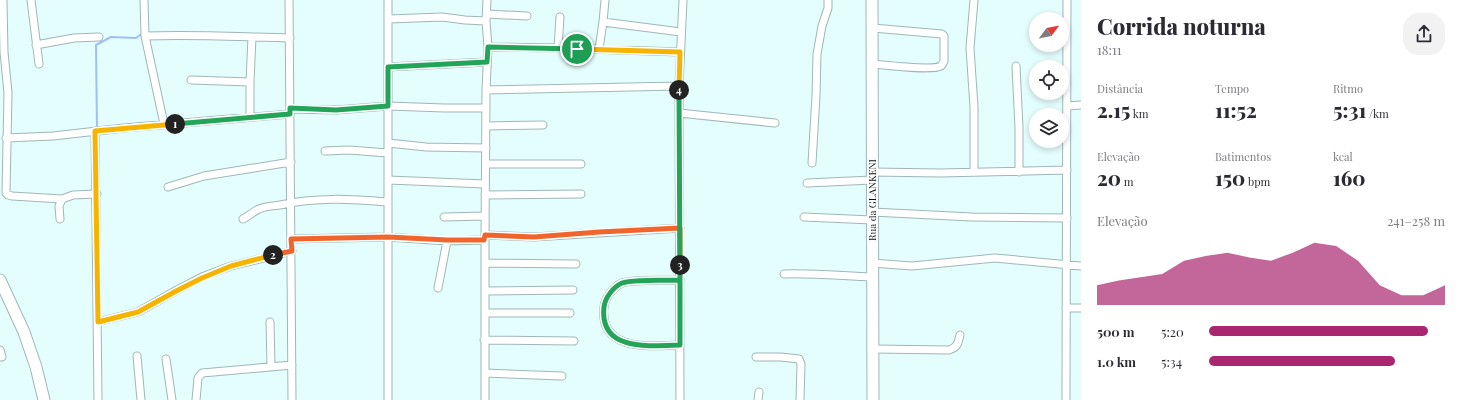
<!DOCTYPE html>
<html lang="pt">
<meta charset="utf-8">
<style>
:root{--surface:#fff;--page:#f2f2f3;--text:#2b2b33;--muted:#7c7c81;--accent:#ab2670}
body{margin:0;font-family:"Playfair Display",serif;background:var(--page);color:var(--text);height:100vh;display:flex;flex-direction:column;font-size:15px;white-space:nowrap}
*{box-sizing:border-box;margin:0}
p{font-size:13px;color:var(--muted)}
.icon{flex:none;width:22px;height:22px;fill:none;stroke:currentColor;stroke-width:2;stroke-linecap:round;stroke-linejoin:round}
.map{position:relative;flex:1;overflow:hidden}
.side{display:flex;flex-direction:column;background:var(--surface);width:380px}
.side>*{flex:none}
.needle{width:26px;rotate:58deg}
.controls{position:absolute;left:1029px;top:12px;display:grid;gap:8px}
.controls a{display:grid;place-items:center;width:40px;height:40px;border-radius:50%;background:var(--surface);box-shadow:0 2px 6px #0003;font-size:20px}
.pin{position:absolute;display:grid;place-items:center;width:34px;height:34px;color:#fff;margin:-17px;border:2px solid #fff;border-radius:50%;box-shadow:0 1px 4px #0007}
.km{position:absolute;width:20px;height:20px;margin:-10px;border-radius:50%;background:#222;color:#fff;font-size:11px;line-height:20px;text-align:center}
.round{display:grid;place-items:center;flex:none;width:42px;height:42px;border-radius:16px;background:var(--page)}
.overview{display:flex;align-items:center;justify-content:space-between;height:68px;padding:0 16px}
h1{font-size:22px;font-weight:800;line-height:30px}
.metrics{display:grid;grid-template-columns:repeat(3,1fr);gap:6px;height:68px;padding:4px 16px}
.metrics div{display:grid;align-content:center}
.metrics b{font-size:20px;font-weight:800}
.metrics small{font-size:11px;font-weight:400}
.metrics p{font-size:11px}
.chart{height:112px;padding:8px 16px}
.chart p{display:flex;justify-content:space-between}
.chart svg{width:100%;height:72px;margin-top:4px;fill:var(--accent);opacity:.7}
ul{padding:0 16px;list-style:none;font-size:13px}
li{display:grid;grid-template-columns:64px 48px 1fr;align-items:center;height:30px}
li i{height:10px;border-radius:5px;background:var(--accent)}
main{display:flex;flex:1;min-height:0}
.map>svg:first-child{display:block}
</style>
<main>
<div class="map">
<svg width="1081" height="400" viewBox="0 0 1081 400">
<rect width="100%" height="100%" fill="#e4fefd"/>
<g fill="none" stroke-linecap="round" stroke-linejoin="round">
<path stroke="#9ec0f3" stroke-width="2" d="M97 130 96 45 111 37 136 38 143 33"/>
<defs>
<path id="street" d="M3 0 4 52 8 93 6 193 8 195 12 196 62 199
M31 0 39 64
M144 0 145 36 164 124
M289 0 292 400
M487 14 527 16
M389 19 442 17 465 20 486 21
M603 22 681 32
M145 36C193 34 241 37 290 38
M36 45 74 38 99 37
M488 47 558 48 680 52
M558 48 560 17
M599 49 603 22 605 0
M872 64C884 65 932 71 941 66 943 64 943 63 944 61V36L942 34 873 28
M1016 66 1019 128V172
M388 67 487 62
M191 80 250 82
M486 90 679 86
M1067 106 1081 105
M290 109 336 110 388 106 444 108H486
M679 113 775 123
M250 117V82L252 37
M486 126 543 125
M95 131 98 400
M6 138 53 136 124 128 290 114
M388 143 426 147 486 148
M325 151 349 150 388 153
M812 163 816 96 817 54 822 26 828 8V0
M486 164H581
M872 172 940 173 1067 170
M974 172V107L970 48 974 0
M388 180 485 184
M807 183 872 180
M168 187 204 176 291 162
M485 195 581 194
M872 212 972 217 1067 218
M444 217 485 216
M804 217 872 220
M60 219 59 206 62 199 73 195 97 194
M243 219C249 216 254 211 259 209 266 206 273 206 280 205 316 197 351 199 387 202
M485 235 534 237 680 228
M291 239 388 237 447 241 485 240
M485 263 576 264
M872 263 912 266 995 258 1081 266
M784 274C813 273 843 276 872 277
M680 280C669 280 629 280 622 283 613 287 605 298 604 307 599 352 650 346 680 345
M438 288 447 241
M485 291 573 290
M1066 308H1081
M485 313H570
M97 322 138 312 177 290 202 277 231 266 292 251
M270 322 271 367
M484 340 574 341
M873 349 949 350C958 347 958 343 960 335
M0 350 2 357H0
M137 356 141 400
M756 357H781L799 359 801 364 800 400
M166 359 172 400
M485 373 562 376
M196 400 198 378 202 373 292 365
M388 400V0
M485 400V240L486 90 488 47 486 21 487 0
M680 400 679 86 683 0
M758 400 759 392
M1066 400 1067 0"/>
<path id="secondary" d="M872 0 873 400
M0 280 24 332 36 367 44 400"/>
</defs>
<use href="#street" stroke="#9fb7b7" stroke-width="9"/>
<use href="#secondary" stroke="#9fb7b7" stroke-width="13"/>
<use href="#street" stroke="#fff" stroke-width="7"/>
<use href="#secondary" stroke="#fff" stroke-width="11"/>
</g>
<g fill="none" stroke-linecap="round" stroke-linejoin="round">
<defs>
<path id="split-1" d="M175 124 290 114V108L336 110 388 106V67L487 62 488 47 577 49"/>
<path id="split-2" d="M175 124 95 131 98 322 138 312 178 290 202 278 231 266 273 255"/>
<path id="split-3" d="M273 255 292 251 291 239 388 237 447 240H484L485 235 534 237 599 232 680 228V265"/>
<path id="split-4" d="M679 90 680 280C668 280 630 280 622 283 613 287 605 298 604 307 599 352 650 346 680 345V265"/>
<path id="split-5" d="M577 49 680 52 679 90"/>
</defs>
<use href="#split-1" stroke="#fff" stroke-width="8"/>
<use href="#split-2" stroke="#fff" stroke-width="8"/>
<use href="#split-3" stroke="#fff" stroke-width="8"/>
<use href="#split-4" stroke="#fff" stroke-width="8"/>
<use href="#split-5" stroke="#fff" stroke-width="8"/>
<use href="#split-1" stroke="#22a559" stroke-width="5"/>
<use href="#split-2" stroke="#f5b400" stroke-width="5"/>
<use href="#split-3" stroke="#f0652b" stroke-width="5"/>
<use href="#split-4" stroke="#22a559" stroke-width="5"/>
<use href="#split-5" stroke="#f5b400" stroke-width="5"/>
</g>
<g text-anchor="middle" stroke-width="3.5" stroke-linejoin="round" paint-order="stroke">
<g font-size="10" fill="#060f0f" stroke="#fff">
<text transform="translate(872 200) rotate(-90)" y="4">Rua da GLANKENI</text>
</g>
</g>
</svg>
<div class="controls">
<a><svg class="needle" viewBox="-14 -14 28 28"><path d="M0-13l5 13h-10z" fill="#e53935"/><path d="M0 13l5-13h-10z" fill="#7c7c81"/></svg></a>
<a><svg class="icon" aria-label="locate" viewBox="0 0 24 24"><circle cx="12" cy="12" r="6"/><path d="M12 2v4M12 18v4M2 12h4M18 12h4"/></svg></a>
<a><svg class="icon" aria-label="layers" viewBox="0 0 24 24"><path d="M12 4l9 5-9 5-9-5zM3 14l9 5 9-5"/></svg></a>
</div>
<div class="pin" style="left:577px;top:49px;background:#1e9e55"><svg class="icon" aria-label="arrive" viewBox="0 0 24 24"><path d="M6 21V4h12l-3 4 3 4H6"/></svg></div>
<b class="km" style="left:175px;top:124px">1</b>
<b class="km" style="left:273px;top:255px">2</b>
<b class="km" style="left:680px;top:265px">3</b>
<b class="km" style="left:679px;top:90px">4</b>
</div>
<section class="side">
<div class="overview"><div><h1>Corrida noturna</h1><p>18:11</p></div><a class="round"><svg class="icon" aria-label="share" viewBox="0 0 24 24"><path d="M12 15V3M7 8l5-5 5 5M5 13v7h14v-7"/></svg></a></div>
<div class="metrics">
<div><p>Distância</p><b>2.15<small> km</small></b></div>
<div><p>Tempo</p><b>11:52</b></div>
<div><p>Ritmo</p><b>5:31<small> /km</small></b></div>
</div>
<div class="metrics">
<div><p>Elevação</p><b>20<small> m</small></b></div>
<div><p>Batimentos</p><b>150<small> bpm</small></b></div>
<div><p>kcal</p><b>160</b></div>
</div>
<div class="chart"><p><span>Elevação</span>241–258 m</p>
<svg viewBox="0 0 160 44" preserveAspectRatio="none"><path d="M0 44V32L10 29L20 27L30 25L40 17L50 14L60 12L70 15L80 17L90 12L100 6L110 8L120 17L130 32L140 38L150 38L160 32V44z"/></svg>
</div>
<ul>
<li><b>500 m</b>5:20<i style="width:93%"></i></li>
<li><b>1.0 km</b>5:34<i style="width:79%"></i></li>
</ul>
</section>
</main>
